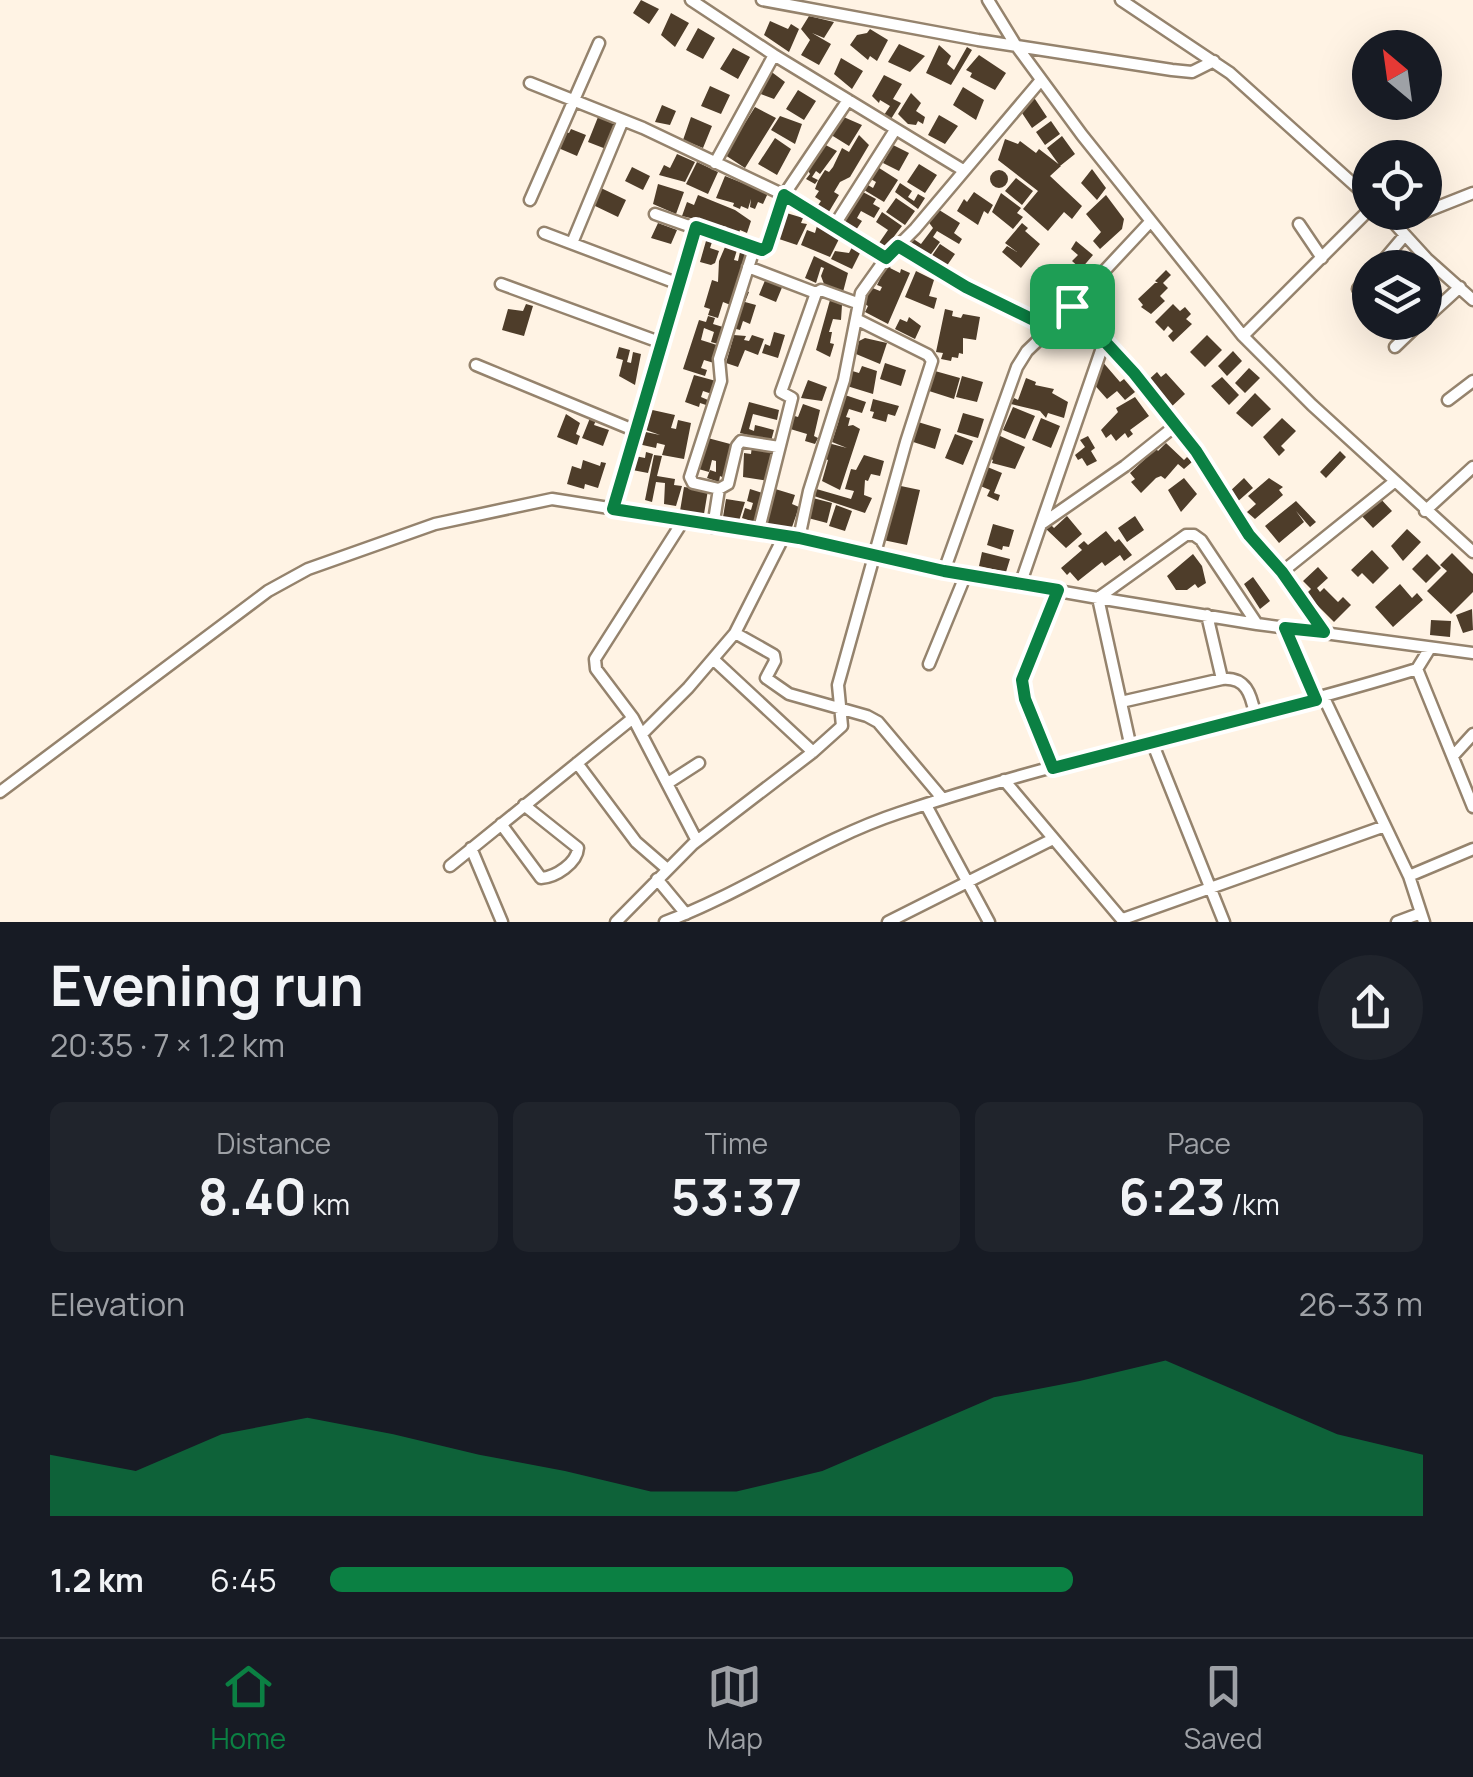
<!DOCTYPE html>
<meta charset="utf-8">
<style>
:root{--surface:#171b24;--page:#20242c;--text:#f1f3f6;--muted:#9ea1a6;--line:#363941;--accent:#0b8043}
body{margin:0;font-family:Manrope,sans-serif;background:var(--page);color:var(--text);height:100vh;display:flex;flex-direction:column;font-size:38px;white-space:nowrap}
*{box-sizing:border-box;margin:0}
p{font-size:32px;color:var(--muted)}
.icon{flex:none;width:55px;height:55px;fill:none;stroke:currentColor;stroke-width:2;stroke-linecap:round;stroke-linejoin:round}
.map{position:relative;height:922px;overflow:hidden}
.details{display:flex;flex-direction:column;background:var(--surface);flex:1}
.details>*{flex:none}
.needle{width:65px;rotate:331deg}
.controls{position:absolute;left:1352px;top:30px;display:grid;gap:20px}
.controls a{display:grid;place-items:center;width:90px;height:90px;border-radius:50%;background:var(--surface);box-shadow:0 10px 40px #0002;font-size:50px}
.pin{position:absolute;display:grid;place-items:center;width:85px;height:85px;color:#fff;margin:-42px;border-radius:20px;box-shadow:0 5px 15px #0006}
.round{display:grid;place-items:center;flex:none;width:105px;height:105px;border-radius:52px;background:var(--page)}
.overview{display:flex;align-items:center;justify-content:space-between;height:170px;padding:0 50px}
h1{font-size:55px;font-weight:700;line-height:75px}
.metrics{display:grid;grid-template-columns:repeat(3,1fr);gap:15px;height:170px;padding:10px 50px}
.metrics div{display:grid;align-content:center;border-radius:15px;background:var(--page);text-align:center}
.metrics b{font-size:50px;font-weight:700}
.metrics small{font-size:28px;font-weight:400}
.metrics p{font-size:28px}
.chart{height:280px;padding:20px 50px}
.chart p{display:flex;justify-content:space-between}
.chart svg{width:100%;height:180px;margin-top:10px;fill:var(--accent);opacity:.7}
ul{padding:0 50px;list-style:none;font-size:32px}
li{display:grid;grid-template-columns:160px 120px 1fr;align-items:center;height:75px}
li i{height:25px;border-radius:12px;background:var(--accent)}
.tabs{display:flex;justify-content:space-around;align-items:center;height:140px;border-top:2px solid var(--line);background:var(--surface);font-size:28px;color:var(--muted)}
.tabs a{display:grid;justify-items:center;gap:5px}
.tabs .selected{color:var(--accent)}
.map>svg:first-child{display:block}
</style>
<div class="map">
<svg width="1473" height="922" viewBox="0 0 1473 922">
<rect width="100%" height="100%" fill="#fff3e4"/>
<path fill="#4e3d2a" d="M641 0 659 9 649 24 633 13Z
M671 13 689 23 675 47 661 35Z
M809 16 834 22 824 38 812 33 831 44 819 65 801 55 810 40 801 29Z
M770 21 788 29 791 24 799 29 789 52 764 35Z
M698 28 715 38 703 59 686 50Z
M870 29 888 40 877 61 870 56 868 60 850 45 857 35 867 33Z
M899 44 925 56 910 72 888 62Z
M939 45 951 56 947 64 954 70 967 47 972 50 951 85 926 73Z
M733 48 750 57 738 79 720 69Z
M979 55 1006 73 995 90 970 77 972 73 966 70Z
M841 58 863 71 852 89 834 74Z
M769 70 785 82 774 99 758 93Z
M884 75 902 84 893 99 901 103 891 119 884 115 890 106 880 100 879 103 872 96Z
M710 86 730 95 721 114 701 106Z
M963 87 984 100 976 120 953 105Z
M798 90 816 101 804 120 786 109Z
M911 93 921 103 916 111 925 117 923 124 918 121 916 125 908 124 898 114Z
M1033 96 1047 117 1032 128 1018 107Z
M662 105 676 111 670 125 655 122Z
M755 107 776 118 745 168 725 155Z
M839 115 862 125 849 146 828 133Z
M939 115 958 126 945 144 928 135Z
M780 116 802 124 795 144 771 130Z
M598 117 616 125 606 149 588 142Z
M691 117 712 126 703 148 683 140Z
M1051 121 1060 134 1045 145 1036 132Z
M571 129 586 135 577 156 556 147 564 131 569 133Z
M859 135 869 145 850 177 840 182 834 192 839 195 827 215 816 208 821 201 815 197 819 191 815 189 818 181 825 170 829 172 833 167 842 148 849 152Z
M1062 136 1075 154 1060 166 1047 148Z
M775 138 791 149 777 175 758 164Z
M1005 139 1018 144 1020 141 1036 153 1039 149 1061 166 1050 176 1082 206 1072 219 1064 212 1048 231 1023 209 1038 191 998 160Z
M820 142 837 151 820 174 816 171 812 177 818 180 815 184 806 179 810 174 806 167Z
M893 145 909 153 899 171 883 163Z
M677 154 695 162 685 182 659 175 664 165 670 168Z
M697 162 718 172 708 194 686 184Z
M919 164 937 175 925 193 907 182Z
M876 166 898 180 884 202 864 190 868 185 873 188 876 182 869 178Z
M632 167 650 176 643 190 625 181Z
M1092 169 1106 188 1097 200 1081 183Z
M990 179a9 9 0 1 1 18 0a9 9 0 1 1-18 0Z
M725 176 768 193 763 204 758 202 755 209 750 207 751 199 748 209 741 206 740 209 733 206 734 203 716 198Z
M1016 178 1033 191 1022 205 1005 191Z
M900 183 912 191 908 197 914 201 918 194 925 198 918 209 895 192Z
M658 184 684 192 676 214 653 204Z
M601 188 626 200 618 217 593 205Z
M861 191 876 199 873 204 880 208 874 218 861 211 857 218 862 221 856 230 842 221Z
M974 192 993 205 988 214 984 211 978 225 957 211 964 199 967 202Z
M1001 193 1021 208 1017 213 1023 217 1013 229 992 212Z
M698 195 735 210 751 221 747 233 740 230 738 237 725 232 727 227 682 216 687 202 694 205Z
M1106 195 1124 219 1122 229 1100 249 1093 241 1101 232 1086 214Z
M896 198 915 211 905 225 886 212Z
M936 208 960 223 954 233 962 239 959 244 937 231 933 237 940 242 929 257 907 244 912 238 921 244 933 228 927 220Z
M780 211 803 218 801 223 807 224 797 245 776 238 786 219 778 217Z
M882 212 902 226 886 247 879 243 888 230 876 222Z
M818 222 824 224 822 229 840 237 830 257 801 245 807 230 815 233Z
M658 223 677 230 671 244 651 238Z
M1022 223 1028 228 1025 231 1040 244 1021 268 1002 252 1007 246 1017 252 1005 243Z
M706 241 712 242 710 248 719 251 715 263 711 265 700 262Z
M1076 241 1093 255 1081 269 1072 261 1078 255 1071 249Z
M940 244 955 254 946 267 931 257Z
M725 247 737 250 734 260 738 261 740 252 747 254 733 306 723 302 718 318 708 315 710 309 704 307 712 280 718 282 719 261Z
M852 247 861 251 852 269 831 259 835 251 849 253Z
M814 256 848 273 843 292 824 284 821 276 824 268 821 267 816 283 805 278Z
M888 263 892 264 890 268 900 273 901 269 910 273 888 324 865 312 868 306 863 303 870 287 880 291 882 287 877 285Z
M1050 270 1068 286 1056 300 1038 284Z
M1166 270 1171 275 1163 283 1168 288 1160 296 1165 301 1151 314 1141 307 1143 305 1138 299 1155 283H1158L1155 281Z
M916 271 934 280 929 296 937 298 934 309 905 297Z
M766 278 783 285 776 302 759 295Z
M743 290 749 292 745 302 756 305 750 324 743 321 740 330 729 327Z
M830 300 842 305 841 320 833 319 829 332H832L830 343 834 344 830 357 816 350Z
M526 304 533 306 524 336 502 330 508 309 523 311Z
M1173 304 1180 311 1185 307 1191 314 1186 319 1192 324 1173 342 1168 336 1173 331 1168 326 1164 331 1155 322Z
M945 309 953 311 952 316 961 318 963 314 980 317 976 340 963 338V354L959 353 958 358 952 357 951 361 941 359 943 353 936 352Z
M708 316 715 318 713 324 723 327 718 344 711 342 714 332 704 328 701 340 720 346 714 363 704 360 701 368 707 370 705 376 683 369 699 320 706 322Z
M909 317 921 326 915 339 895 329 900 319 907 322Z
M774 332 785 335 778 358 762 353 765 344 770 346Z
M734 335 746 336 744 340 749 341 752 335 764 339 758 355 745 350 738 367 726 363Z
M1207 335 1222 350 1205 367 1190 352Z
M865 338 887 343 880 364 856 354 859 341Z
M619 347 630 350 627 362 631 363 633 352 641 354 635 385 619 376 623 360 616 358Z
M1233 351 1242 361 1227 376 1218 366Z
M1101 360 1120 382 1124 379 1135 392 1125 400 1117 391 1107 399 1091 381 1100 373 1097 369Z
M885 363 906 370 901 386 880 379Z
M862 366 877 371 873 394 847 386 849 370 859 373Z
M1249 368 1260 378 1245 393 1235 383Z
M935 371 960 378 954 399 929 391Z
M1157 372 1161 377 1166 373 1185 394 1169 409 1145 383Z
M694 375 716 381 712 394 703 391 701 397 708 400 706 405 700 403 699 407 685 402Z
M962 376 983 382 977 402 956 397Z
M1222 377 1239 395 1229 405 1211 386Z
M1026 378 1036 382 1035 385 1054 389 1052 393 1068 402 1064 418 1048 413 1046 418 1040 411 1011 404 1014 398 1018 400Z
M808 380 827 387 822 401 801 398Z
M1255 393 1271 409 1252 427 1236 413Z
M845 395 866 402 862 413 849 409 846 417 850 418 848 426 853 425 860 429 840 490 822 481 828 460 823 458 828 443 847 448 832 442 839 420 834 419Z
M1135 397 1149 416 1130 430 1133 434 1128 438 1125 433 1116 441 1111 434 1106 438 1101 430 1118 412 1116 408Z
M873 399 899 406 895 416 888 414 886 422 872 418 874 412 870 411Z
M749 402 779 410 777 420 753 414 749 429 754 431 755 425 774 430 771 441 740 433Z
M803 404 820 410 814 436 818 438 815 444 805 441 807 434 787 428 791 415 798 417Z
M1013 407 1035 416 1025 439 1003 430Z
M648 409 675 415 671 428 676 429 678 420 691 423 684 459 662 455 665 445 657 443 656 448 638 444 641 431 660 435 643 429Z
M963 413 984 419 978 438 957 432Z
M566 414 580 423 576 434 580 436 577 445 557 437Z
M590 418 596 420 594 425 609 430 603 446 582 438Z
M1041 418 1060 426 1051 448 1032 440Z
M1282 418 1296 431 1281 446 1285 450 1279 456 1263 437Z
M918 422 941 429 935 449 907 440 909 434 914 436Z
M955 434 973 441 963 465 945 458Z
M998 435 1025 447 1015 469 992 463 993 460 989 458Z
M1088 436 1095 448 1091 451 1097 461 1087 466 1082 458 1078 460 1075 455 1085 447 1080 440Z
M704 437 734 445 724 478 720 476 719 482 707 478 710 470 716 472V461L712 460 709 472 695 468Z
M1166 443 1184 460 1187 457 1192 462 1184 469 1178 464 1165 479 1161 476 1156 478 1141 493 1131 482 1135 479 1130 473 1145 459 1142 455 1153 445 1158 451Z
M752 446 774 449 769 481 743 477 744 453 751 454Z
M633 450 637 451 635 456 645 458 646 452 653 454 648 473 627 469Z
M1340 451 1346 457 1326 478 1320 472Z
M654 455 662 456 657 476 675 479 674 485 682 486 676 506 664 504 665 483 656 482 652 502 645 500Z
M864 455 884 461 880 476 871 474 868 481 865 480 864 495 872 498 865 513 811 495 813 488 851 499 854 491 845 489 851 469 856 470Z
M583 460 600 466 601 462 606 463 598 488 585 484 584 489 567 484 572 466 581 469Z
M985 466 1002 473 994 493 1000 495 998 501 987 496 990 490 978 485Z
M1184 478 1197 494 1181 512 1168 490Z
M1244 478 1253 488 1236 503 1227 494Z
M1269 478 1283 487 1279 490 1283 495 1255 519 1247 512 1256 504 1248 496Z
M896 485 920 490 907 545 883 540Z
M684 487 708 490 704 514 680 511Z
M772 488 795 495 792 504 799 507 790 533 764 524Z
M750 489 766 494 757 523 742 518 745 508 751 510 753 503 747 501Z
M1378 496 1392 511 1373 528 1359 513Z
M813 498 832 503 827 523 808 518Z
M726 499 745 502 739 521 723 517Z
M1296 501 1316 522 1310 527 1296 511 1304 522 1279 543 1265 526Z
M836 505 852 511 845 531 829 526Z
M1067 516 1082 534 1066 548 1045 528 1050 524 1054 528Z
M1135 516 1144 530 1127 542 1118 528Z
M993 524 1014 530 1009 547 1003 546 1002 550 987 545Z
M1407 529 1421 542 1403 561 1391 546Z
M1106 531 1115 542 1119 539 1132 555 1124 561 1120 555 1105 566 1102 562 1078 581 1070 572 1067 575 1061 568 1082 550 1078 546 1084 541 1088 545Z
M1372 550 1389 568 1373 584 1362 573 1358 577 1351 570Z
M982 552 1010 559 1006 572 979 566Z
M1452 553 1473 574V592L1451 614 1427 591 1447 571 1440 565Z
M1193 554 1202 566 1206 583 1198 588 1195 584 1187 590H1176L1167 576Z
M1427 554 1441 568 1426 583 1412 569Z
M1318 567 1328 578 1317 588 1320 592 1324 588 1338 602 1343 597 1351 605 1334 622 1306 594 1311 589 1303 581Z
M1253 577 1270 601 1260 609 1244 584Z
M1400 584 1412 598 1417 593 1423 600 1393 627 1375 607Z
M1472 609 1473 630 1463 633 1456 615Z
M1431 620 1451 621 1450 637 1430 635Z"/>
<g fill="none" stroke-linecap="round" stroke-linejoin="round">
<defs>
<path id="street" d="M691 0 774 55 963 170
M762 0 978 40 1172 70 1192 72 1214 61
M988 0 1015 44 1082 135 1243 336 1312 405 1473 552
M1121 0 1230 73 1370 199
M530 83 643 128 784 195 886 258
M715 163 774 55
M530 200 599 43
M1384 212 1427 259 1473 300
M1425 212 1473 193
M655 214 754 249H765L784 195 848 100
M1299 224 1322 258
M1397 224 1425 212
M834 226 895 130
M544 233 679 284
M572 243 623 120
M898 246 966 287 1051 328 1150 222
M748 267 816 293
M1377 268 1405 235
M501 284 662 343
M1358 289 1370 275
M1072 306 1134 373 1196 451 1249 535 1282 572 1325 633
M1425 319 1460 287
M1243 336 1370 209
M1395 347 1421 322
M476 365 636 431
M1448 400 1473 381
M719 489 728 484 737 446 741 441 779 447
M613 509 696 227
M1425 511 1473 467
M1043 523 1125 466 1175 426
M713 527 719 489 693 483 690 477 721 381 719 359 754 249
M758 533 792 398 781 392 816 293 821 290 857 303
M799 538 809 491 844 380 861 293 886 258 915 229 1041 80
M944 571 1017 367 1027 351 1051 328
M1282 572 1394 482
M1020 585 1104 342
M1207 615 1222 679C1246 677 1251 694 1255 714
M1285 628 1317 700
M735 633 774 655 775 661 766 678 789 694 867 716 878 722 942 798
M1430 648 1417 669 1473 807
M713 659 813 752
M929 664 966 574
M1324 698 1409 876 1424 922
M1121 702 1222 679
M633 718 697 841
M643 733 688 688 735 633 784 536
M1152 742 1224 922
M1131 748 1098 598 1186 535H1194L1201 540 1257 624
M1453 756 1473 734
M577 763 636 842 666 868
M1053 768 1025 699 1022 679 1058 590
M1004 780 1124 922
M668 783 699 763
M0 792 268 591 308 569 435 524 552 499 799 538 944 571 1098 598 1257 624 1473 653
M926 805 989 922
M501 824 541 878C556 877 577 863 578 848L524 805
M471 848 502 922
M450 866 633 718 596 669 595 659 683 521
M1409 876 1473 849
M657 879 686 914
M1123 919 1385 826
M616 922 693 844 813 752 842 726 838 685 906 442 932 361 928 355 856 319
M665 922C746 892 817 840 899 813 1069 756 1246 722 1417 669
M888 922 1051 840
M1397 922 1421 913"/>
</defs>
<use href="#street" stroke="#95836d" stroke-width="15"/>
<use href="#street" stroke="#fff" stroke-width="10"/>
</g>
<g fill="none" stroke-linecap="round" stroke-linejoin="round">
<defs>
<path id="route" d="M784 195 886 258 898 246 966 287 1050 328 1072 306 1134 373 1196 451 1249 535 1282 572 1324 632 1285 628 1316 700 1053 768 1025 699 1022 680 1058 590 944 571 799 538 613 509 696 227 762 250 767 247Z"/>
</defs>
<use href="#route" stroke="#fff" stroke-width="20"/>
<use href="#route" stroke="#0b8043" stroke-width="12"/>
</g>
</svg>
<div class="controls">
<a><svg class="needle" viewBox="-14 -14 28 28"><path d="M0-13l5 13h-10z" fill="#e53935"/><path d="M0 13l5-13h-10z" fill="#9ea1a6"/></svg></a>
<a><svg class="icon" aria-label="locate" viewBox="0 0 24 24"><circle cx="12" cy="12" r="6"/><path d="M12 2v4M12 18v4M2 12h4M18 12h4"/></svg></a>
<a><svg class="icon" aria-label="layers" viewBox="0 0 24 24"><path d="M12 4l9 5-9 5-9-5zM3 14l9 5 9-5"/></svg></a>
</div>
<div class="pin" style="left:1072px;top:306px;background:#1e9e55"><svg class="icon" aria-label="arrive" viewBox="0 0 24 24"><path d="M6 21V4h12l-3 4 3 4H6"/></svg></div>
</div>
<section class="details">
<div class="overview"><div><h1>Evening run</h1><p>20:35 · 7 × 1.2 km</p></div><a class="round"><svg class="icon" aria-label="share" viewBox="0 0 24 24"><path d="M12 15V3M7 8l5-5 5 5M5 13v7h14v-7"/></svg></a></div>
<div class="metrics">
<div><p>Distance</p><b>8.40<small> km</small></b></div>
<div><p>Time</p><b>53:37</b></div>
<div><p>Pace</p><b>6:23<small> /km</small></b></div>
</div>
<div class="chart"><p><span>Elevation</span>26–33 m</p>
<svg viewBox="0 0 160 44" preserveAspectRatio="none"><path d="M0 44V29L10 33L20 24L30 20L40 24L50 29L60 33L70 38L80 38L90 33L100 24L110 15L120 11L130 6L140 15L150 24L160 29V44z"/></svg>
</div>
<ul>
<li><b>1.2 km</b>6:45<i style="width:68%"></i></li>
</ul>
</section>
<nav class="tabs">
<a class="selected"><svg class="icon" aria-label="home" viewBox="0 0 24 24"><path d="M3 11l9-7 9 7M6 9v11h12V9"/></svg>Home</a>
<a><svg class="icon" aria-label="map" viewBox="0 0 24 24"><path d="M3 6l6-2 6 2 6-2v14l-6 2-6-2-6 2zM9 4v14M15 6v14"/></svg>Map</a>
<a><svg class="icon" aria-label="saved" viewBox="0 0 24 24"><path d="M7 4h10v16l-5-4-5 4z"/></svg>Saved</a>
</nav>
